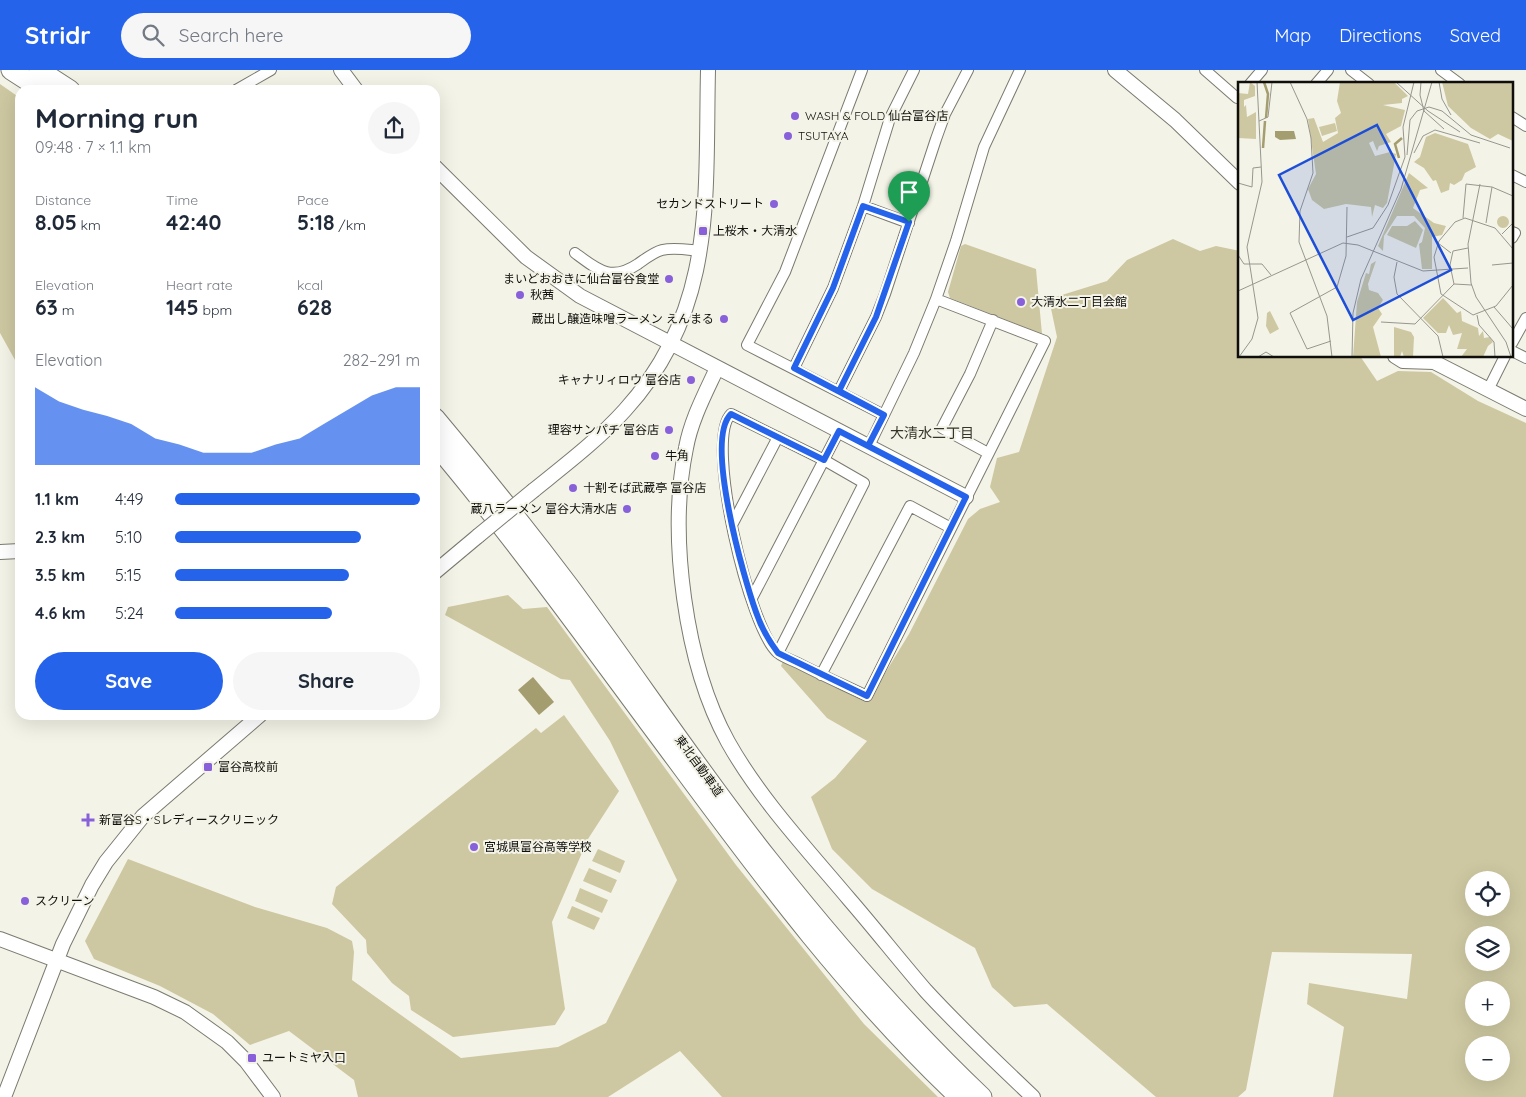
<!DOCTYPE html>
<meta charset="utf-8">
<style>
:root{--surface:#fff;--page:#f6f6f7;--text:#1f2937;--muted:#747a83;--accent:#2563eb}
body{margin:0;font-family:Quicksand,"Noto Sans JP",sans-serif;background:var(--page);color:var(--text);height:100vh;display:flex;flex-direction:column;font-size:19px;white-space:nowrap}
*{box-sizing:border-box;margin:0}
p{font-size:16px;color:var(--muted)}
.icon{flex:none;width:28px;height:28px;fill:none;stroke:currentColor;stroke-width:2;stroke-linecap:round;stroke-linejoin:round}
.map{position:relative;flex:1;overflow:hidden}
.details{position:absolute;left:15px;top:15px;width:425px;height:635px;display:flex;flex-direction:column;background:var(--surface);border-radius:15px;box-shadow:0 5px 20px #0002}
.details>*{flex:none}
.buttons{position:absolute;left:1465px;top:801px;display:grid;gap:10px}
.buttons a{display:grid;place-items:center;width:45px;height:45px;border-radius:50%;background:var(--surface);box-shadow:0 5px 20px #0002;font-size:25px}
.pin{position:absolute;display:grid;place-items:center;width:42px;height:42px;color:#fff;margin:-51px -21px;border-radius:50% 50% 50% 0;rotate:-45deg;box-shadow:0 0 5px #0007}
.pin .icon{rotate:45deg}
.round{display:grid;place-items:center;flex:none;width:52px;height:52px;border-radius:26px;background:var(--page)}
.summary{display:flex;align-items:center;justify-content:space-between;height:85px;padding:0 20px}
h1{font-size:28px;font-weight:700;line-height:38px}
.figures{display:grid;grid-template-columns:repeat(3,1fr);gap:8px;height:85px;padding:5px 20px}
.figures div{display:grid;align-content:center}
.figures b{font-size:21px;font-weight:700}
.figures small{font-size:14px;font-weight:400}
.figures p{font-size:14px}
.chart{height:140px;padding:10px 20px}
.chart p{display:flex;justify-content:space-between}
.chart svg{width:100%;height:90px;margin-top:5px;fill:var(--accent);opacity:.7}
.cta{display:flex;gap:10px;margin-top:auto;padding:10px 20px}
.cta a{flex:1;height:58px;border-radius:30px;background:var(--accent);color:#fff;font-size:20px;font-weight:700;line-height:58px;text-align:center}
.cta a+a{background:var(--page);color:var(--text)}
ul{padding:0 20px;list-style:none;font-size:16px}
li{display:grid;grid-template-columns:80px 60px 1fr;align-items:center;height:38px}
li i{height:12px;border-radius:6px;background:var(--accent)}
header{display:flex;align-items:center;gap:30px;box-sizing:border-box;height:70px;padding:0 25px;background:var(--accent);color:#fff}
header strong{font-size:24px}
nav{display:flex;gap:28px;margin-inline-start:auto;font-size:18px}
.search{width:350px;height:45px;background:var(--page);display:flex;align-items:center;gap:12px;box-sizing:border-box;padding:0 18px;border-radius:28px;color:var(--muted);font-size:19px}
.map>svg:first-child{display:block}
</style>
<header>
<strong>Stridr</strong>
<div class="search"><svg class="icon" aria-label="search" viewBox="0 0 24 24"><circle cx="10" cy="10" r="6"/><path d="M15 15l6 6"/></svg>Search here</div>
<nav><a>Map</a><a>Directions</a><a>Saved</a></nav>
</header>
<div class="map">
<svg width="1526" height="1027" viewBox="0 0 1526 1027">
<rect width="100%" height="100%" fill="#f4f3e7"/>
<path fill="#cdc8a1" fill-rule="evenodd" d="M0 14 20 28V299L0 263Z
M1173 169 1200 181 1216 176 1240 181V286H1360L1377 311 1398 301 1431 302 1478 331 1526 353V1027H1333L1344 957 1307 934 1309 913 1407 929 1412 884 1272 882 1246 1020 1238 1027H1156L1047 934 1014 937 992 917 975 878 872 819 832 779 811 727 835 708 867 671 827 648 781 596 784 589 868 631 909 564 968 449 980 439 1000 432 990 417 997 388 1019 382 1057 267 1049 229 1107 211 1127 190ZM1474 810H1501V838H1474ZM1474 865H1501V892H1474ZM1474 920H1501V948H1474ZM1474 975H1501V1002H1474Z
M965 174 1036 199 1042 264 950 228 948 222 961 176Z
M508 525 523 539 547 537 736 795 864 954 938 1027H722L680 981 608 1027H358L354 1010 289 961 250 975 213 944 160 916 94 889 85 871 128 789 255 837 327 858 352 871 354 882 352 910 461 988 558 977 606 953 677 810 610 671 570 610 561 609 445 545 448 537Z
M564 645 619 721 588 769 552 852 565 939 555 955 453 967 411 940 409 926 392 913 367 883 366 870 332 834 336 817 536 658 541 663Z
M598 779 625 791 620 803 592 791Z
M589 798 617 810 611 823 583 811Z
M580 818 608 830 602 843 575 831Z
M572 836 600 848 594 860 567 848Z"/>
<path fill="#a49d70" d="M533 607 554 632 539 645 518 620Z"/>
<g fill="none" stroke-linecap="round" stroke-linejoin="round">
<defs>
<path id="street" d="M862 0 785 202 747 275 884 345
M1205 0 1237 28 1240 25
M1351 0 1369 14
M1441 0 1460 14
M1250 14 1262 0
M1316 14 1328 0
M236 20 271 0
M1512 47 1526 56
M1512 105 1526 112
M863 136 909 153
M1512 162 1515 163 1512 168
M575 183C598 200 611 212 638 194 645 189 654 182 662 180 675 177 688 180 701 181
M1512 273 1526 248
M1512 281 1526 288
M794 298 833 218 863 136 890 48 914 0
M1488 320 1505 286
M839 321 876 247 885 224 936 69 945 44 968 0
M869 376 914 283 936 229 956 171 984 77 1020 0
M988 383 942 358 970 304 993 250
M732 455 778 367
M752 528 839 361
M778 583 864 413 824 390 731 344C704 370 750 561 778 583 784 588 792 590 798 593 821 605 844 615 867 626L1045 271 936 229
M821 605 910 436 951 458"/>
<path id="secondary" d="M341 0 356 20
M1115 0 1175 50 1240 113
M435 97 526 187 580 226 966 427
M1395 286 1403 291 1434 292 1526 339
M717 298C705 324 691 350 686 378 668 465 685 594 728 672 760 729 807 779 849 829 875 859 900 891 926 921 960 958 997 993 1033 1027
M534 420C565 395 598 370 625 340 717 239 705 126 708 0
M0 482 20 481
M435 502 478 466
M0 869 154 927 185 942 227 972 246 991 273 1027
M4 1027 63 874 92 815 106 792 143 746 260 645"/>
<path id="highway" d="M11 0 42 20
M39 0 70 20
M435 348C481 403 526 459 569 516 636 606 698 701 768 789 834 872 905 954 982 1027
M435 374C521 476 598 585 678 692 765 810 852 926 959 1027"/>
</defs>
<use href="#street" stroke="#7b7a6f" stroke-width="12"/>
<use href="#secondary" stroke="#7b7a6f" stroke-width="16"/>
<use href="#highway" stroke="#7b7a6f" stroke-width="21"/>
<use href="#street" stroke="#fff" stroke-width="10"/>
<use href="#secondary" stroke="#fff" stroke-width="14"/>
<use href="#highway" stroke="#fff" stroke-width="19"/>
<defs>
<path id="secondary-bridge" d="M478 466 534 420"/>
</defs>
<use href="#secondary-bridge" stroke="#7b7a6f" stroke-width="16" stroke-linecap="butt"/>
<use href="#secondary-bridge" stroke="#fff" stroke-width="14"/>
</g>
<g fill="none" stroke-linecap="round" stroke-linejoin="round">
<defs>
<path id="route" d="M909 152 876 247 839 321 884 345 868 376 839 361 824 390 731 344C704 370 744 509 756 542 761 557 769 571 778 583L867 626 966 427 868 376 884 345 794 298 833 218 863 136 909 152"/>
</defs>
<use href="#route" stroke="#fff" stroke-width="10"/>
<use href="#route" stroke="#2563eb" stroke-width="6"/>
</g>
<g fill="#8760da" stroke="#f4f3e7" stroke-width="2">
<circle cx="795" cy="46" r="5"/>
<circle cx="788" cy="66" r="5"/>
<circle cx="774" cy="134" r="5"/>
<rect x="698" y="156" width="10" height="10" rx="2.5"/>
<circle cx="669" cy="209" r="5"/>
<circle cx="520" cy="225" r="5"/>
<circle cx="1021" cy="232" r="5"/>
<circle cx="724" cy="249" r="5"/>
<circle cx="691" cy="310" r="5"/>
<circle cx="669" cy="360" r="5"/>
<circle cx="655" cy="386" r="5"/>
<circle cx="573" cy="418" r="5"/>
<circle cx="627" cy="439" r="5"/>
<rect x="203" y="692" width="10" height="10" rx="2.5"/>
<path d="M85.5 742.5h5v5h5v5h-5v5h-5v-5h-5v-5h5z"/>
<circle cx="474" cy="777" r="5"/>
<circle cx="25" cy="831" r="5"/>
<rect x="247" y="983" width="10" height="10" rx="2.5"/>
</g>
<g text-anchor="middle" stroke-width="4" stroke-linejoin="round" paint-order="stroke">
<g font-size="12" fill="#0f0e0a" stroke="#f4f3e7" text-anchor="start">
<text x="805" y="50">WASH &amp; FOLD 仙台富谷店</text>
<text x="798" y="70">TSUTAYA</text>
<text x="764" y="138" text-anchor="end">セカンドストリート</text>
<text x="713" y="165">上桜木・大清水</text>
<text x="659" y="213" text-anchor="end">まいどおおきに仙台富谷食堂</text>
<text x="530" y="229">秋茜</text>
<text x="1031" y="236">大清水二丁目会館</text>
<text x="714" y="253" text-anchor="end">蔵出し醸造味噌ラーメン えんまる</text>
<text x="681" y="314" text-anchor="end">キャナリィロウ 富谷店</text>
<text x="659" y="364" text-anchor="end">理容サンパチ 富谷店</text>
<text x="665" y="390">牛角</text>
<text x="583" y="422">十割そば武蔵亭 富谷店</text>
<text x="617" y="443" text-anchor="end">蔵八ラーメン 富谷大清水店</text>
<text x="218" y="701">富谷高校前</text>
<text x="99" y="754">新富谷S・Sレディースクリニック</text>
<text x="484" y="781">宮城県富谷高等学校</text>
<text x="35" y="835">スクリーン</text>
<text x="262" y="992">ユートミヤ入口</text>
</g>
<g font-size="12" fill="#0f0e0a" stroke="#f4f3e7">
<text transform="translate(699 696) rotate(54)" y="4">東北自動車道</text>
</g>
<g font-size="14" fill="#35342b" stroke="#f4f3e7">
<text x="932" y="368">大清水二丁目</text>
</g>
</g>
<g transform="translate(1238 12)">
<rect width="275" height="275" fill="#f4f3e7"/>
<path d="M12 0 17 4V14L6 18V25L8 23 9 35 18 30V57L0 56V11L10 12ZM102 0H156L170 14 164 17V21L145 23 167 28 163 44 148 52 153 60 141 64 139 69 135 59 131 61 137 74 152 70 158 72 149 121 145 126 137 123 134 135 133 125 108 122 86 127 74 118 70 107 78 92 70 37 76 36 85 60 100 51 97 36 103 31 99 19ZM204 0H275V59L260 52 252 57 233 46 210 24ZM97 41 99 49 84 54 81 45ZM197 51 230 62 238 85 227 91 224 98 216 103 212 101 211 108 203 111 198 98 195 99 186 86 176 80 182 75 188 55ZM171 91 190 106 182 108 175 126 196 141 208 144 204 153 194 155V187H184L181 162 184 160 187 146 176 134H159L146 154 145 169 140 164ZM259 140a6 6 0 1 1 12 0a6 6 0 1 1-12 0ZM177 139 185 148 178 166 149 153 154 144H169ZM138 179 130 202 131 208 140 211 145 218 140 226 144 232 135 245 143 275H115L119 220 128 191 131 192 133 182ZM205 216 219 231 223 229 224 239 240 246 241 254 245 249 246 256 252 255 255 260 250 264 245 275H223L229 267H219L224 251 215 253 211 243 208 251H200L185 236ZM32 229 41 247 32 252 28 244 29 231ZM156 245 173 250 176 255 175 275H166L164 269 162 275H156Z" fill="#cdc8a1"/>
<path d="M37 49H56L58 57 42 58 37 55Z" fill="#a49d70"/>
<path fill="none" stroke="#a49d70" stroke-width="2.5" d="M26 0 30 12 28 36M25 66 27 39M161 76 157 62 164 56"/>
<path fill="none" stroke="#98978f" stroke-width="1" d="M52 0 69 37 73 56 75 91 62 129 61 160 89 234 94 275M158 0 190 29 222 50M183 0 182 13 186 29 206 47M201 0 204 17 213 33M21 39 30 35 34 0M176 71 185 54 197 48 242 61M169 73 172 38 179 29 191 25 204 29 233 53 272 66M0 101 14 105 15 86 23 85M242 102 230 162 233 201 238 215 268 260 273 275M225 136 228 102 254 105 275 114M248 141 254 105M264 152 275 141M109 155 135 146 150 123 167 75 165 45 176 0M200 161 213 171M230 166 215 169 212 183 216 202 234 203M275 167 257 146 227 136 217 140 201 159 196 175 203 212 235 233 258 224 275 203M0 173 6 182H24L33 193M159 180 156 195 159 212 200 254 205 275M254 183 275 181M0 209 105 161 120 163 185 189 230 186M256 225 275 247M239 233 241 243 256 260 257 275M143 240 177 242 216 202M93 259 69 267 52 231 99 205 108 174 109 125M1 275 14 257 20 236 9 165 24 100 19 0M20 275 28 270 36 275M114 275 115 231 123 197 163 107 194 0"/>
<path fill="#1d4ed8" fill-opacity="0.15" stroke="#1d4ed8" stroke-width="2.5" d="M139 43 213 188 115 238 41 93Z"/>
<rect width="275" height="275" fill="none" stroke="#0f0e0a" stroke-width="2.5"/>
</g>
</svg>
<div class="buttons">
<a><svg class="icon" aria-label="locate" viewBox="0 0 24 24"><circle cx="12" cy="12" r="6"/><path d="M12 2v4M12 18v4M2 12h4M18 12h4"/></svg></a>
<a><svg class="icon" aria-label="layers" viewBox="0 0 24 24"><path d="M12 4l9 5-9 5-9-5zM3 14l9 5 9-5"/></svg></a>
<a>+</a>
<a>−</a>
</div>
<div class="pin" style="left:909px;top:152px;background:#1e9e55"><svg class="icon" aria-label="arrive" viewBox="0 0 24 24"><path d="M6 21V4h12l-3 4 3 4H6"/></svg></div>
<section class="details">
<div class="summary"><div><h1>Morning run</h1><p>09:48 · 7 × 1.1 km</p></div><a class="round"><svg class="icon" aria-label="share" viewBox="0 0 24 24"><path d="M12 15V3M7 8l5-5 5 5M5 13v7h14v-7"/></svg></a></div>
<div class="figures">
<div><p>Distance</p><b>8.05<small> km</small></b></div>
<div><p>Time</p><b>42:40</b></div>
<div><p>Pace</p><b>5:18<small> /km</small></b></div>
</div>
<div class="figures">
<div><p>Elevation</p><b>63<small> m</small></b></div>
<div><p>Heart rate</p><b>145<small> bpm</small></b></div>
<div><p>kcal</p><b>628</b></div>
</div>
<div class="chart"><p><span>Elevation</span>282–291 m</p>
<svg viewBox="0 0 160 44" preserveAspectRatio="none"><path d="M0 44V6L10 13L20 17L30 20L40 24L50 31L60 34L70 38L80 38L90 38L100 34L110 31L120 24L130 17L140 10L150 6L160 6V44z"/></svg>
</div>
<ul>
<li><b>1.1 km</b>4:49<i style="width:100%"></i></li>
<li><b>2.3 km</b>5:10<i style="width:76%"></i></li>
<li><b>3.5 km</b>5:15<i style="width:71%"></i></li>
<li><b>4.6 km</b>5:24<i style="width:64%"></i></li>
</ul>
<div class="cta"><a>Save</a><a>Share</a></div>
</section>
</div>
